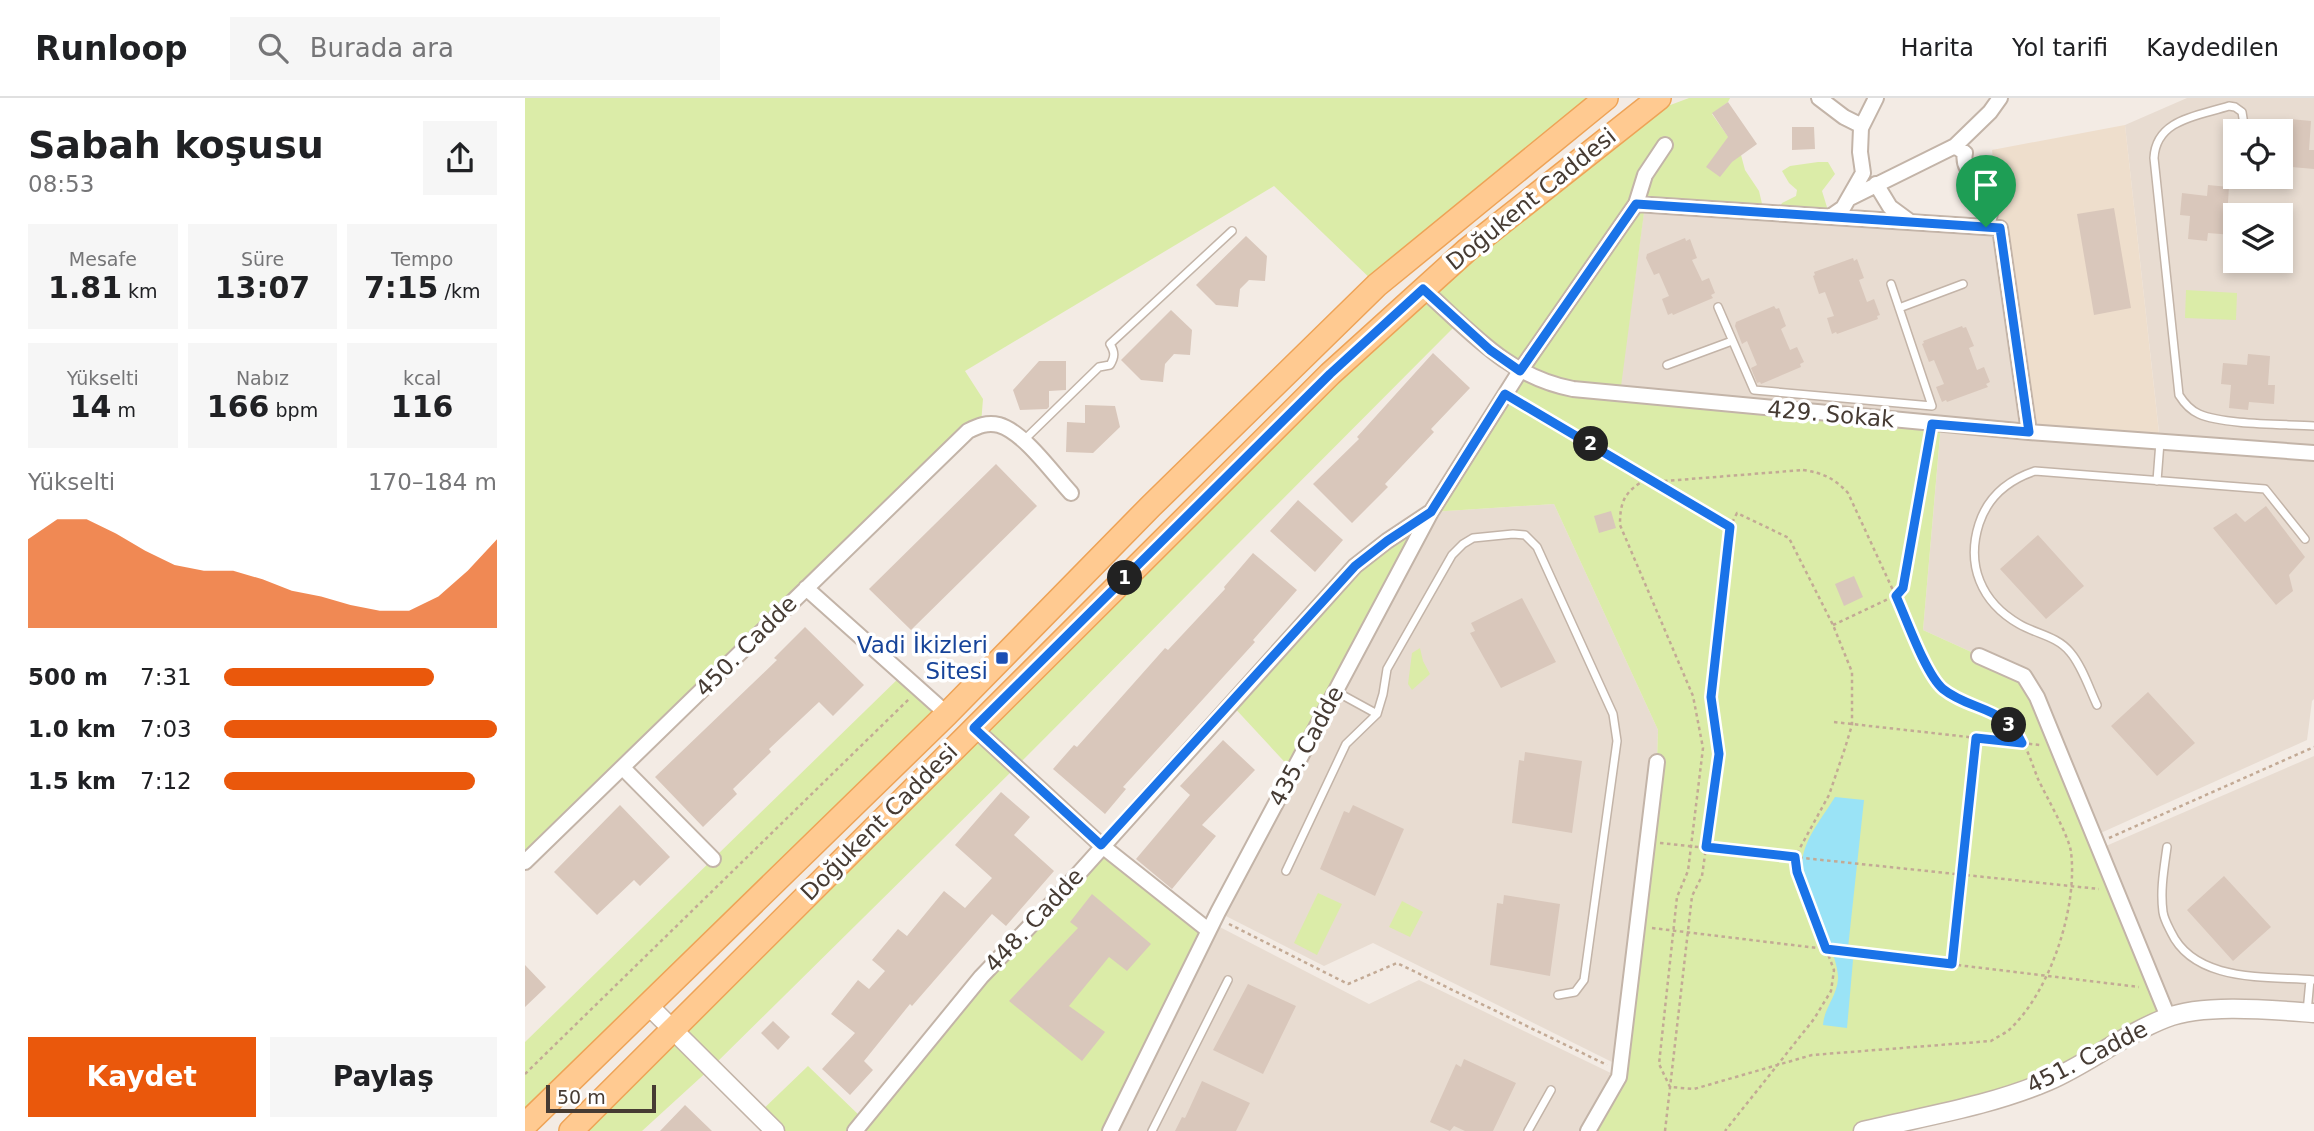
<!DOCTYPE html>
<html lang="tr">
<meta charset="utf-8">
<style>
:root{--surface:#fff;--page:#f6f6f6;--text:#202124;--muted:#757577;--line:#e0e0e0;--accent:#ea580c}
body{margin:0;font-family:"DejaVu Sans",sans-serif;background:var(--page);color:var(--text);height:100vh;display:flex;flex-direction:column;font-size:26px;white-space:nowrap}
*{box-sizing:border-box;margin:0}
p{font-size:23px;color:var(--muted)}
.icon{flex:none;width:38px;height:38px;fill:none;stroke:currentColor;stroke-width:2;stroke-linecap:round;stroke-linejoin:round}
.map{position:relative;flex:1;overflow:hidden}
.sheet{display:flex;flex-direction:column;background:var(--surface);width:525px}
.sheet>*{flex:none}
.tools{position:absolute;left:1698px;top:21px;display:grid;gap:14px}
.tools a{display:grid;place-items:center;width:70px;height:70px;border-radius:0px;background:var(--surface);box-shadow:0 4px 10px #0003;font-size:35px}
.scale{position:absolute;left:21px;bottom:18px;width:110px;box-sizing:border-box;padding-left:7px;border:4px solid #463b33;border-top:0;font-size:19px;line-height:24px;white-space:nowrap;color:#463b33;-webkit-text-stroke:5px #fff;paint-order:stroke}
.pin{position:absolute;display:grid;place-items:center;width:60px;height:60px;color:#fff;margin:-72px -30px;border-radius:50% 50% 50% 0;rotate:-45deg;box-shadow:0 0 7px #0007}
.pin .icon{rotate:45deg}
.km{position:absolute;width:35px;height:35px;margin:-18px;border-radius:50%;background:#222;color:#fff;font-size:19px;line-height:35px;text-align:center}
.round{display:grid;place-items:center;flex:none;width:74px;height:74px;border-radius:0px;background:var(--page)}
.summary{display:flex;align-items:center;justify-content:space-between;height:119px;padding:0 28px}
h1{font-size:38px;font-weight:700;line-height:52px}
.figures{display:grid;grid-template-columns:repeat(3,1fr);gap:10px;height:119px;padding:7px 28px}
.figures div{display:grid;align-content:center;border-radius:0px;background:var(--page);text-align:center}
.figures b{font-size:30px;font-weight:700}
.figures small{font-size:19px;font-weight:400}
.figures p{font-size:19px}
.chart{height:196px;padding:14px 28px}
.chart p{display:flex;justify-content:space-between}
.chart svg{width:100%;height:126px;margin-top:7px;fill:var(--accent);opacity:.7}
.button{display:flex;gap:14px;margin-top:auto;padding:14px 28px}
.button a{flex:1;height:80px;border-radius:0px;background:var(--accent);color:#fff;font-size:28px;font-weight:700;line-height:80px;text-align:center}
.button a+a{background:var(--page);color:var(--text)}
ul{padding:0 28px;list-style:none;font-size:23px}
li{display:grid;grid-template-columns:112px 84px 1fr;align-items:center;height:52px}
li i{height:18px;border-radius:9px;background:var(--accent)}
header{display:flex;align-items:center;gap:42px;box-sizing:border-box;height:98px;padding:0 35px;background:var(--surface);border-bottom:2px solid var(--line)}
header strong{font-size:33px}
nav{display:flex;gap:38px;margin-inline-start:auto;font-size:24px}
.search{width:490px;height:63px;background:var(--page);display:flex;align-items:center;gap:18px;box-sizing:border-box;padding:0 24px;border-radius:0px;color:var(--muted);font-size:26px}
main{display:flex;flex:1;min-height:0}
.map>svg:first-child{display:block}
</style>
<header>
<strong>Runloop</strong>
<div class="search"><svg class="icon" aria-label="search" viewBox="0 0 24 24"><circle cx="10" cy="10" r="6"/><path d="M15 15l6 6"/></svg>Burada ara</div>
<nav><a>Harita</a><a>Yol tarifi</a><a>Kaydedilen</a></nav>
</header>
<main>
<section class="sheet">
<div class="summary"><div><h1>Sabah koşusu</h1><p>08:53</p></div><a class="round"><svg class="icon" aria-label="share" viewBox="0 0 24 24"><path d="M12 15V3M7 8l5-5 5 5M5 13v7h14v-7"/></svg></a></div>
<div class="figures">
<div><p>Mesafe</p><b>1.81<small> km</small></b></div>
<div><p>Süre</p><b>13:07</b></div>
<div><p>Tempo</p><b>7:15<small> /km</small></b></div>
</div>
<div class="figures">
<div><p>Yükselti</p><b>14<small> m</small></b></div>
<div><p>Nabız</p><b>166<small> bpm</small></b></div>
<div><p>kcal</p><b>116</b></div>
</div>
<div class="chart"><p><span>Yükselti</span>170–184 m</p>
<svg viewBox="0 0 160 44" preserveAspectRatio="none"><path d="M0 44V13L10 6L20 6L30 11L40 17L50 22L60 24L70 24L80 27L90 31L100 33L110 36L120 38L130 38L140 33L150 24L160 13V44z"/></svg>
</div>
<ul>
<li><b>500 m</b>7:31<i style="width:77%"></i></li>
<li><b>1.0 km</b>7:03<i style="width:100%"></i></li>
<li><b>1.5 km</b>7:12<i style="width:92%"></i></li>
</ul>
<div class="button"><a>Kaydet</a><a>Paylaş</a></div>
</section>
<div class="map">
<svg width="1789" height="1033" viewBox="0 0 1789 1033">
<rect width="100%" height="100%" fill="#f3ebe4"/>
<path fill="#e8dcd1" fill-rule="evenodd" d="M1662 0H1789V601L1787 603 1782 642 1569 738 1499 578 1398 532 1416 327 1094 297 1120 106 1475 130 1635 343 1600 27ZM1710 33H1755V79H1710ZM1710 117H1755V163H1710Z
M1029 406 1133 632 1132 664 1095 968 848 845 799 868 693 814 906 414Z
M1789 658V915L1643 919 1574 751Z
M687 825 844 906 894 882 1094 979 1063 1033H585Z"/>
<path fill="#eedecc" d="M1600 27 1635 344 1504 334 1475 130 1467 52Z"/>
<path fill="#dbeca8" d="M0 0H1081L852 187 749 88 440 273 458 301 456 326 0 764Z
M1164 0H1205L1203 4 1187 16 1216 57 1220 72 1234 93 1239 114 1120 107 1095 296 1416 326 1398 532 1499 578 1643 919 1526 982 1338 1033H1063L1094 979 1132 664 1133 632 1029 406 906 414 768 673 705 605 830 468 906 414 995 274 934 224 491 669 186 970 117 1033H46L897 191 1140 9Z
M1293 64H1303L1310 76 1297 93 1305 119 1253 113 1257 105 1271 98 1272 92 1264 85 1257 73 1265 68Z
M1661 192 1712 195 1711 222 1660 220Z
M895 550 898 563 905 576 887 592 883 586 887 555Z
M379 575 422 616 0 1027V944Z
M576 747 683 832 585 1033H330Z
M793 795 817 806 792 857 769 845Z
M877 803 898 814 885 839 864 829Z
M283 968 337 1020 328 1033H250L233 1016Z"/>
<path fill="#9ae3f6" d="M1310 699 1339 702 1323 850 1329 851 1322 930 1298 927C1299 910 1312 898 1313 881 1315 863 1284 794 1277 772 1275 745 1296 722 1310 699Z"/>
<path fill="#d9c7bb" d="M1203 4 1232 46 1207 64 1195 79 1181 69 1203 39 1187 15Z
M1765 21 1786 23 1784 52H1789V71L1755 68V31H1764Z
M1267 29H1289L1290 51 1267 52Z
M1683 87 1704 89 1702 118H1710L1708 137 1683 135 1682 143 1663 141 1665 118 1655 117 1657 95 1682 98Z
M1589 110 1606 210 1569 217 1552 116Z
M721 138 742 158 740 183 724 182 715 191 713 209 691 207 671 187Z
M1160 140 1161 143 1165 141 1172 160 1167 162 1177 183 1184 180 1190 195 1186 197 1188 200 1148 217 1147 215 1143 217 1137 201 1144 198 1134 175 1129 177 1121 160 1122 156Z
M1328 160 1329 163 1332 161 1339 180 1334 182 1342 204 1349 201 1355 217 1352 218 1353 221 1312 236 1311 234 1307 236 1302 220 1309 218 1300 194 1294 196 1288 178 1290 177 1289 174Z
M1249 208 1251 211 1254 210 1261 228 1256 231 1265 252 1272 249 1279 264 1275 266 1276 269 1236 286 1235 284 1232 285 1226 270 1232 267 1222 243 1217 246 1210 228 1211 224Z
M646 212 667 232 665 257 649 256 640 266 638 284 616 282 596 262Z
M1437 228 1438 230 1441 229 1449 248 1444 250 1452 272 1459 269 1465 284 1461 286 1463 289 1422 304 1421 302 1417 304 1411 289 1419 286 1409 262 1404 264 1397 246 1399 245 1398 243Z
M908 255 945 290 906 331 909 334 860 386 863 389 827 425 788 386 834 341 832 339Z
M1723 256 1745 258 1743 287H1750L1749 306 1724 304 1723 312 1704 310 1706 287 1696 286 1698 265 1722 267Z
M514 263H541V292L524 293V309L522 311 495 312 488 292Z
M560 307 590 308 595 329 568 355 541 354 542 324 560 325Z
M471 366 512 408 386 532 344 491Z
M773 402 818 442 790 474 745 433Z
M1741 408 1780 459 1764 477 1768 493 1751 507 1688 430 1711 415 1720 424Z
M1086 413 1091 430 1074 435 1069 418Z
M1513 437 1559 488 1521 521 1475 471Z
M728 455 772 492 728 542 730 544 598 689 601 691 580 716 528 671 549 647 552 649 640 550 643 552 700 491 699 489Z
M1329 478 1338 499 1319 508 1310 486Z
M997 500 1031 564 976 590 945 535 950 533 946 525Z
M280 529 339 587 308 618 294 604 244 651 246 654 208 691 212 696 178 729 130 679 252 562 249 560Z
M1623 594 1670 645 1632 678 1586 628Z
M698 642 730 672 677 727 691 738 647 791 611 761 665 697 655 688Z
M1000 654 1057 663 1047 735 987 725 994 662 999 663Z
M476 694 505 719 489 737 529 773 481 828 467 816 387 908 385 906 339 963 348 972 325 997 297 971 330 935 306 916 333 882 344 891 360 873 347 862 373 831 382 838 419 793 440 810 467 780 430 747Z
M95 707 145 759 115 788 109 782 72 817 29 774Z
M828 707 879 731 850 798 795 771 819 713 824 715Z
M1699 778 1746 829 1708 863 1662 812Z
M567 796 626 846 602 873 584 859 544 908 580 934 557 963 484 903 553 830 545 824Z
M979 797 1035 806 1025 878 965 867 972 805 978 806Z
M0 867 21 889 0 909Z
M723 886 771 908 738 976 688 952Z
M248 923 265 939 253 952 236 935Z
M939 961 991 985 968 1033H940L929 1028 925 1033 905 1024 931 966 936 969Z
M677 983 725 1005 711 1033H650L657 1019 660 1020Z
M160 1007 187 1033H135Z"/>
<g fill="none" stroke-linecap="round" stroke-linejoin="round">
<defs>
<path id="service" d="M1720 33 1717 14 1710 9 1704 8C1673 18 1631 21 1629 60L1654 297C1659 305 1665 312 1674 316 1699 327 1760 326 1789 328
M1193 209 1229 292 1407 308 1366 186
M1374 210 1438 186
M1142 267 1207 243
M498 343 574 269 585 267C590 259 590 254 585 246L707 133
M1632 383 1635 344
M810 593 852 616
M1572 607C1564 590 1557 568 1545 554 1532 538 1511 536 1494 526 1456 504 1441 467 1454 426 1463 398 1483 382 1510 373L1740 391 1780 441
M1642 749C1639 771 1635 792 1638 814 1639 821 1643 828 1646 834 1670 885 1742 878 1789 882
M761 773 821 646 852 616 858 596 862 571 927 457 938 446 948 440 988 436 1000 437 1012 449 1088 616 1092 643 1059 882 1050 894 1033 897
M1782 914 1785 882
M627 1033 703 882
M1003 1033 1026 992"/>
<path id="minor" d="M1294 0 1319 19 1337 28
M1430 48 1440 55C1434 83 1480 86 1461 129
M1351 86 1365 109 1384 123
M1325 100 1430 48 1465 14 1475 0
M1111 106 1120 77 1140 47
M1305 119 1318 110 1338 75 1335 54 1336 30 1351 0
M898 191C945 233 983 279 1048 291L1504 334 1789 355
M281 490 422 616
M1454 558 1499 578 1512 599 1643 919
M449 630 576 747 683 832
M98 670 188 761
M0 764 443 333C453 328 462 324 474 327 499 334 529 377 546 395
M330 1033 456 879 528 804 830 468 862 443 904 415
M585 1033 693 814 906 414 995 273 1111 106 1475 130 1504 334
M1063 1033 1094 979 1132 664"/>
<path id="tertiary" d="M123 907 250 1033
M1338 1033C1400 1018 1465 1008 1523 983 1563 966 1599 936 1641 920 1679 905 1748 912 1789 915"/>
<path id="primary" d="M0 1027 422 616 626 408 852 187 1081 0
M46 1033 805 276 942 152 1134 0"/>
</defs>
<use href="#service" stroke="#c3b4a8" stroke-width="10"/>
<use href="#minor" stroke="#c3b4a8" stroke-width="18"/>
<use href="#tertiary" stroke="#c3b4a8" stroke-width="21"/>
<use href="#primary" stroke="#eea357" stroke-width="26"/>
<path stroke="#c3aa95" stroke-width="2.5" stroke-dasharray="3.5 3.5" stroke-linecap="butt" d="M991 302 1205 429
M1278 372C1298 375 1309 380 1323 395L1410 583C1434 608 1467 607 1490 633 1501 645 1507 666 1513 681 1521 698 1544 738 1546 754 1553 810 1525 894 1484 932 1479 936 1472 939 1466 943L1287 957 1169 991 1145 989 1134 966 1152 799 1163 773 1178 650 1168 598 1095 427C1095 407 1098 396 1115 385Z
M1308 527 1376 495 1405 339
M1309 624 1515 647
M1584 740 1789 649
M1135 745 1574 791
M704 826 823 886 872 865 1082 967
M1127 830 1614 889
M1427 866 1451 640
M0 976 385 600
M1140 1033 1167 798 1177 778 1194 656 1186 599 1205 429 1212 415 1264 440 1308 527 1327 574V627L1320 650 1304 697 1270 759 1272 774 1309 872 1306 893 1289 921 1200 1033"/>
<use href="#service" stroke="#fff" stroke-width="7"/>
<use href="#minor" stroke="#fff" stroke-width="14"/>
<use href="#tertiary" stroke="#fff" stroke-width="18"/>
<use href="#primary" stroke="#ffca91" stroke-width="23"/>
</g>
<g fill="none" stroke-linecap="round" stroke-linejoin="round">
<defs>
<path id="route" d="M1111 106 1475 130 1504 334 1407 326 1378 490 1371 498C1381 520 1401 577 1418 591 1445 613 1481 608 1497 645L1451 640 1427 866 1301 851 1272 774 1270 759 1181 749 1194 656 1186 599 1205 429 980 296 906 414 862 443 830 468 576 747 449 630 805 276 898 191 965 252 995 273Z"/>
</defs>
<use href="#route" stroke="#fff" stroke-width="14"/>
<use href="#route" stroke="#1a73e8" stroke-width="9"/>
</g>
<rect fill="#1a4fb4" stroke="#fff" stroke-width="2.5" x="470" y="553" width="14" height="14" rx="3.5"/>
<g text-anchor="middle" stroke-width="7" stroke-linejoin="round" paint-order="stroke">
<g font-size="23" fill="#463b33" stroke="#fff">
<text transform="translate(1006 101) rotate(-39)" y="8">Doğukent Caddesi</text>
<text transform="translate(1306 316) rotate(5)" y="8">429. Sokak</text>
<text transform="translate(221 548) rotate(-45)" y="8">450. Cadde</text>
<text transform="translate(781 648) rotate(-62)" y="8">435. Cadde</text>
<text transform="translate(354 724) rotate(-45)" y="8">Doğukent Caddesi</text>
<text transform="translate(509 822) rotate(-47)" y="8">448. Cadde</text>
<text transform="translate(1562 959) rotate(-27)" y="8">451. Cadde</text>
</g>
<g font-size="23" fill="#164399" stroke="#fff" text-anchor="end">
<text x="463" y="555">Vadi İkizleri<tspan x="463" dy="26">Sitesi</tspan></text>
</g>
</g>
</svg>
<div class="tools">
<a><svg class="icon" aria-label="locate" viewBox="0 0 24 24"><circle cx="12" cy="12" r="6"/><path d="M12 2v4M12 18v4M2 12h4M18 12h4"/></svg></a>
<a><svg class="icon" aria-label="layers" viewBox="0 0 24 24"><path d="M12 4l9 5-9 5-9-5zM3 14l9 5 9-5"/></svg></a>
</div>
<div class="scale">50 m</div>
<div class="pin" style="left:1461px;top:129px;background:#1e9e55"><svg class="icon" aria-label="arrive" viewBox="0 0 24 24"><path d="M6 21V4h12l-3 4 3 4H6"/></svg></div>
<b class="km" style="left:600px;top:480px">1</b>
<b class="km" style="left:1066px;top:346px">2</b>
<b class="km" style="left:1484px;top:627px">3</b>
</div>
</main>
